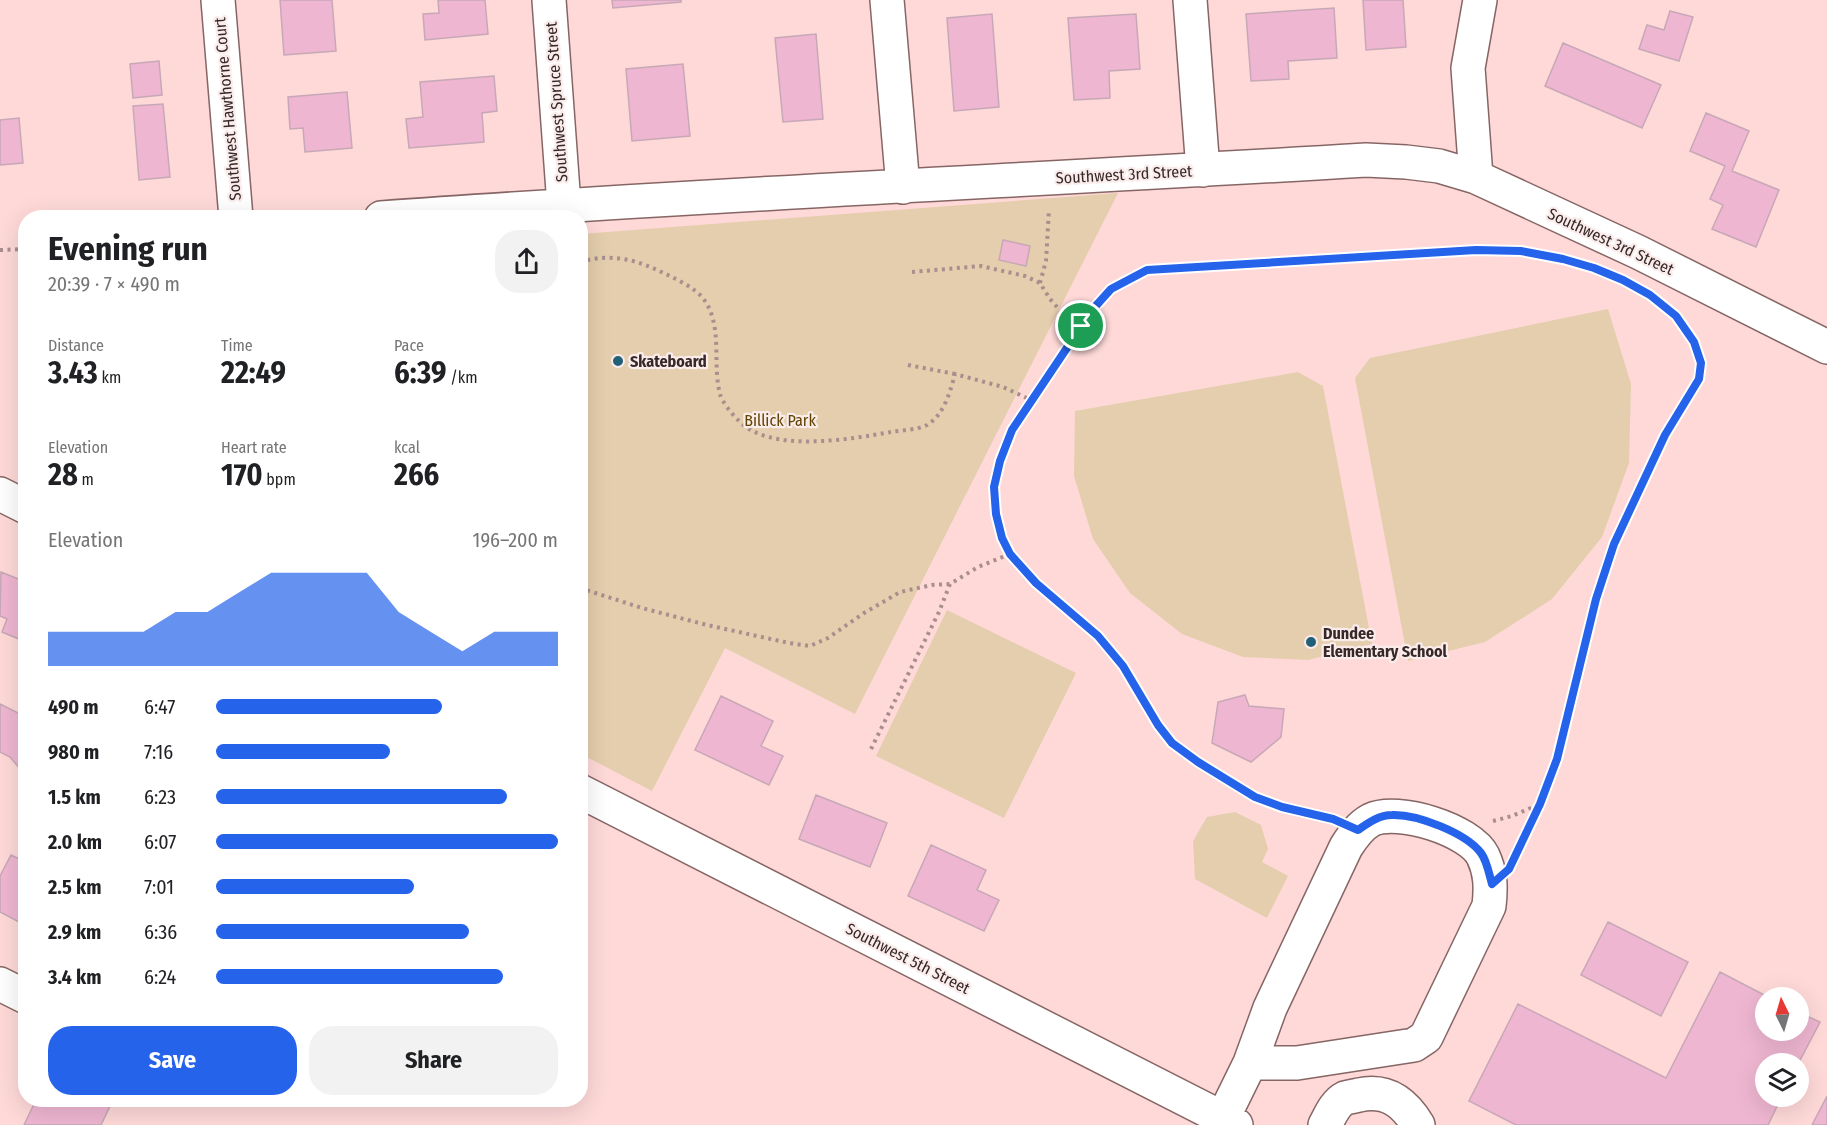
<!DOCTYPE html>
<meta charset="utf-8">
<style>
:root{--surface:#fff;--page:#f2f2f2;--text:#202124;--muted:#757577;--accent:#2563eb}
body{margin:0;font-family:"Fira Sans Condensed",sans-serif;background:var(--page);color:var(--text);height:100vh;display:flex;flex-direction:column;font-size:22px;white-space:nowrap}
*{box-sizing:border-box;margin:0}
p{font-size:20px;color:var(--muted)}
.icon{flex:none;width:33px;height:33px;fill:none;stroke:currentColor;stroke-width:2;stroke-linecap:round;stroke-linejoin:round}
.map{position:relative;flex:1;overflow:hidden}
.panel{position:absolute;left:18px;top:210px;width:570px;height:897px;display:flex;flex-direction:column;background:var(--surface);border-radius:24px;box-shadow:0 6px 24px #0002}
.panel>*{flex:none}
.needle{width:39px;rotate:355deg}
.tools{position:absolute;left:1755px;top:987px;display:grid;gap:12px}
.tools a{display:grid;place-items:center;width:54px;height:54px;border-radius:50%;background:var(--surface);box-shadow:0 6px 24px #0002;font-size:30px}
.pin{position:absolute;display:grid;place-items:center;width:51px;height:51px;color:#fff;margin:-26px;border:3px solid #fff;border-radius:50%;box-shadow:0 2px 6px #0007}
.round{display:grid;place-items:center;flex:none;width:63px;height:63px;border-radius:24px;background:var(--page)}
.overview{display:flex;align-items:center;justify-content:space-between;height:102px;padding:0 30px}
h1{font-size:33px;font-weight:700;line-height:45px}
.figures{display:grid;grid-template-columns:repeat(3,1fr);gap:9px;height:102px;padding:6px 30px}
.figures div{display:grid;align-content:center}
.figures b{font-size:30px;font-weight:700}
.figures small{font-size:16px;font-weight:400}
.figures p{font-size:16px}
.chart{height:168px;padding:12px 30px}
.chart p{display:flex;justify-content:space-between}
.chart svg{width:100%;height:108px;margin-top:6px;fill:var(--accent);opacity:.7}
.action{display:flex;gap:12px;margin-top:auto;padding:12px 30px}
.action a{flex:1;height:69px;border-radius:24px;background:var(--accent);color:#fff;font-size:24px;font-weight:700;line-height:69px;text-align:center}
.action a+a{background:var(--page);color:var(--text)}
ul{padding:0 30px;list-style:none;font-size:20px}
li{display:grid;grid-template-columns:96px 72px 1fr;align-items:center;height:45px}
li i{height:15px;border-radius:8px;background:var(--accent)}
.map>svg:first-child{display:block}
</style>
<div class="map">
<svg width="1827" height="1125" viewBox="0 0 1827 1125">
<rect width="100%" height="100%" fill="#fed9d8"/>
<path fill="#e4cead" d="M1118 193 855 714 725 648 652 791 581 754V234Z
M1608 309 1631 384 1629 463 1602 537 1552 599 1485 642 1408 661 1355 378 1370 358Z
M1298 372 1323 386 1372 644 1308 660 1243 657 1182 634 1130 593 1093 539 1074 476 1075 411Z
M947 610 1076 673 1004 818 876 756Z
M1235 812 1261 825 1268 849 1262 862 1288 876 1267 918 1195 879 1193 841 1207 817Z"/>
<path fill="#efb6d1" stroke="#c7a8b6" stroke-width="1.5" d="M280 0H332L336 51 284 55Z
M438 0H485L488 34 425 40 423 14 439 13Z
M612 0H681V2L613 8Z
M1363 0H1403L1406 47 1366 50Z
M1334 8 1337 58 1288 61 1289 79 1251 81 1246 14Z
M1670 11 1693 17 1679 61 1639 49 1647 25 1664 30Z
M992 14 999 107 954 111 947 18Z
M1136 14 1140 69 1109 71 1110 98 1074 100 1068 18Z
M816 34 823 119 783 122 775 38Z
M1563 43 1661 85 1642 128 1545 86Z
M159 61 162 95 133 98 130 64Z
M683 64 690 136 632 141 626 69Z
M494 76 497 111 482 113 484 142 409 148 406 119 423 117 420 82Z
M347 92 352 148 305 152 303 128 290 129 288 97Z
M163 104 170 177 139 180 133 106Z
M1706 113 1749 131 1732 171 1779 190 1756 247 1712 229 1723 205 1710 199 1725 166 1690 151Z
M19 118 23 163 0 165V120Z
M1003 240 1030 246 1026 266 999 260Z
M1 572 26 582V642L2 632 7 619 0 616Z
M1245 695 1249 706 1284 709 1281 737 1251 762 1212 743 1218 702Z
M721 696 773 721 761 746 783 756 769 785 695 750Z
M0 704 26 717V776L10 757 0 752Z
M816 795 887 823 870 867 799 839Z
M931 845 986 870 977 890 999 900 984 931 908 896Z
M11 855 26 862V910L19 922 0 912V876Z
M1608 922 1688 962 1661 1016 1581 975Z
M1720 972 1770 998H1766V1030H1798V1012L1820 1022 1798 1064H1766V1096H1782L1768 1125H1516L1469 1101 1518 1004 1666 1078Z
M1827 1096V1125H1812Z
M36 1100H102L111 1104 101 1125H24Z"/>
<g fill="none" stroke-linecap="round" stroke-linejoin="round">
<defs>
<path id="minor" d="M218 0 236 218
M549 0 564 205
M887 0 903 187
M1190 0 1203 170
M1476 177 1468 68 1480 0
M381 218C709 194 1038 180 1366 160L1406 162 1439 166 1476 177 1638 252 1827 347
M0 494 26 507
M580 791 1236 1125
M0 984 26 997
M1223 1118 1250 1063 1270 1008 1346 847C1353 836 1360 826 1371 820 1398 807 1470 830 1483 856 1491 873 1491 888 1489 906L1426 1037 1414 1045 1297 1063H1250
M1325 1125C1330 1116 1335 1103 1345 1098 1349 1097 1355 1096 1359 1095 1387 1089 1404 1102 1418 1125"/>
</defs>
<use href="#minor" stroke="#866665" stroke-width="36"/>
<path stroke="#aa8e8e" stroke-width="4" stroke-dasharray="3 4.5" stroke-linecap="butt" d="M0 250 26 249
M580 262C606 254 631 258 655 269 670 276 696 287 705 301 723 328 712 364 720 394 722 402 732 414 738 420 769 454 851 439 891 432 902 430 917 430 927 425 944 415 950 392 955 374L1003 387 1031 400
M912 272 981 266 1025 276 1040 283 1050 299 1064 315 1081 326
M1040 283 1046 261 1049 209
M908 365 955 374
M580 588 642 608 707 625 789 643 810 646 828 638 864 613 900 592 932 585 950 584
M871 749 939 612 950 584 978 567 1010 554
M1328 818 1282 808 1255 797 1198 762 1172 743 1158 725 1123 666 1098 637 1036 583 1010 554 1003 538 996 514 994 487 1000 461 1012 430 1093 309 1111 289 1147 270 1476 250 1521 251 1563 259 1592 267
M1493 821 1512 816 1540 804 1557 759 1596 599 1614 544 1665 435 1699 379 1701 363 1694 342 1676 316 1650 295
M1517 854 1540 804"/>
<use href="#minor" stroke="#fff" stroke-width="33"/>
</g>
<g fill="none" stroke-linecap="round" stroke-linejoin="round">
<defs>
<path id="route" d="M1476 250 1521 251 1563 259 1594 268 1623 280 1650 295 1676 316 1694 342 1701 363 1699 379 1665 435 1614 544 1596 599 1557 759 1540 804 1509 869 1492 884C1489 874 1487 861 1481 853 1466 833 1417 814 1392 815 1379 815 1368 823 1358 830L1333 819 1282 807 1255 797 1198 762 1172 743 1158 725 1123 666 1098 636 1036 583 1010 554 1002 538 996 514 994 487 1000 461 1012 430 1093 309 1111 289 1147 270Z"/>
</defs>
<use href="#route" stroke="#fff" stroke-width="12"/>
<use href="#route" stroke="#2563eb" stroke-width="8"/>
</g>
<g fill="#245f78" stroke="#fbecec" stroke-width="2">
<circle cx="618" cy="361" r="6"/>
<circle cx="1311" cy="642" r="6"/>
</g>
<g text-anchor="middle" stroke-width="4.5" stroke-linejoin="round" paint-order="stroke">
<g font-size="16" fill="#362828" stroke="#fbecec">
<text transform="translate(556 102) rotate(-94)" y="6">Southwest Spruce Street</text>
<text transform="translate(227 109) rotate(-95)" y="6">Southwest Hawthorne Court</text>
<text transform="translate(1124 174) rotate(-3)" y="6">Southwest 3rd Street</text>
<text transform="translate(1611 241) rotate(25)" y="6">Southwest 3rd Street</text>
<text transform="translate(908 958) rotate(27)" y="6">Southwest 5th Street</text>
</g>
<g font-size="16" font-weight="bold" fill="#362828" stroke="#fbecec" text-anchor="start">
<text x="630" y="367">Skateboard</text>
<text x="1323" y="639">Dundee<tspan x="1323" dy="18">Elementary School</tspan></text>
</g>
<g font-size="16" fill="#614300" stroke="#fbecec">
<text x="780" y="426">Billick Park</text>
</g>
</g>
</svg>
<div class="tools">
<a><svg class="needle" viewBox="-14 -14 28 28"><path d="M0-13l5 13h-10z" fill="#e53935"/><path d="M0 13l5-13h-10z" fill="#757577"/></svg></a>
<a><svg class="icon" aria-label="layers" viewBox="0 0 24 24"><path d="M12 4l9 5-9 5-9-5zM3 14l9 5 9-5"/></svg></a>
</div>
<div class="pin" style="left:1081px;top:326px;background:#1e9e55"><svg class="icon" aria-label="arrive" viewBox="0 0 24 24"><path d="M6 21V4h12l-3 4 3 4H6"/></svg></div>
<section class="panel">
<div class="overview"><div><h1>Evening run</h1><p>20:39 · 7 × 490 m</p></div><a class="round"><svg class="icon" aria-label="share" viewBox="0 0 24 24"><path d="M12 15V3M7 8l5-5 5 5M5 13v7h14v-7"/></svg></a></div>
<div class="figures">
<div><p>Distance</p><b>3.43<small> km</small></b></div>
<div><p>Time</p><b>22:49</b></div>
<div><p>Pace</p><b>6:39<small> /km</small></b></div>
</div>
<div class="figures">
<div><p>Elevation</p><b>28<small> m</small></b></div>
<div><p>Heart rate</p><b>170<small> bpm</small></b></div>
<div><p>kcal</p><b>266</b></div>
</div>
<div class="chart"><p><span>Elevation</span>196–200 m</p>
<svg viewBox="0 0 160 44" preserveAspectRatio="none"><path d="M0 44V30L10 30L20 30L30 30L40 22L50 22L60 14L70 6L80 6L90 6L100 6L110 22L120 30L130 38L140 30L150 30L160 30V44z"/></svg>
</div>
<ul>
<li><b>490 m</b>6:47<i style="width:66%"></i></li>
<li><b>980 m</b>7:16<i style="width:51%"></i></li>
<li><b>1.5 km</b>6:23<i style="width:85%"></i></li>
<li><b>2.0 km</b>6:07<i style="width:100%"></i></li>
<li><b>2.5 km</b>7:01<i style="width:58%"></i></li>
<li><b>2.9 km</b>6:36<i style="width:74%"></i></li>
<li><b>3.4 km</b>6:24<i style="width:84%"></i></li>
</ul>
<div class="action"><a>Save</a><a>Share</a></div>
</section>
</div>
